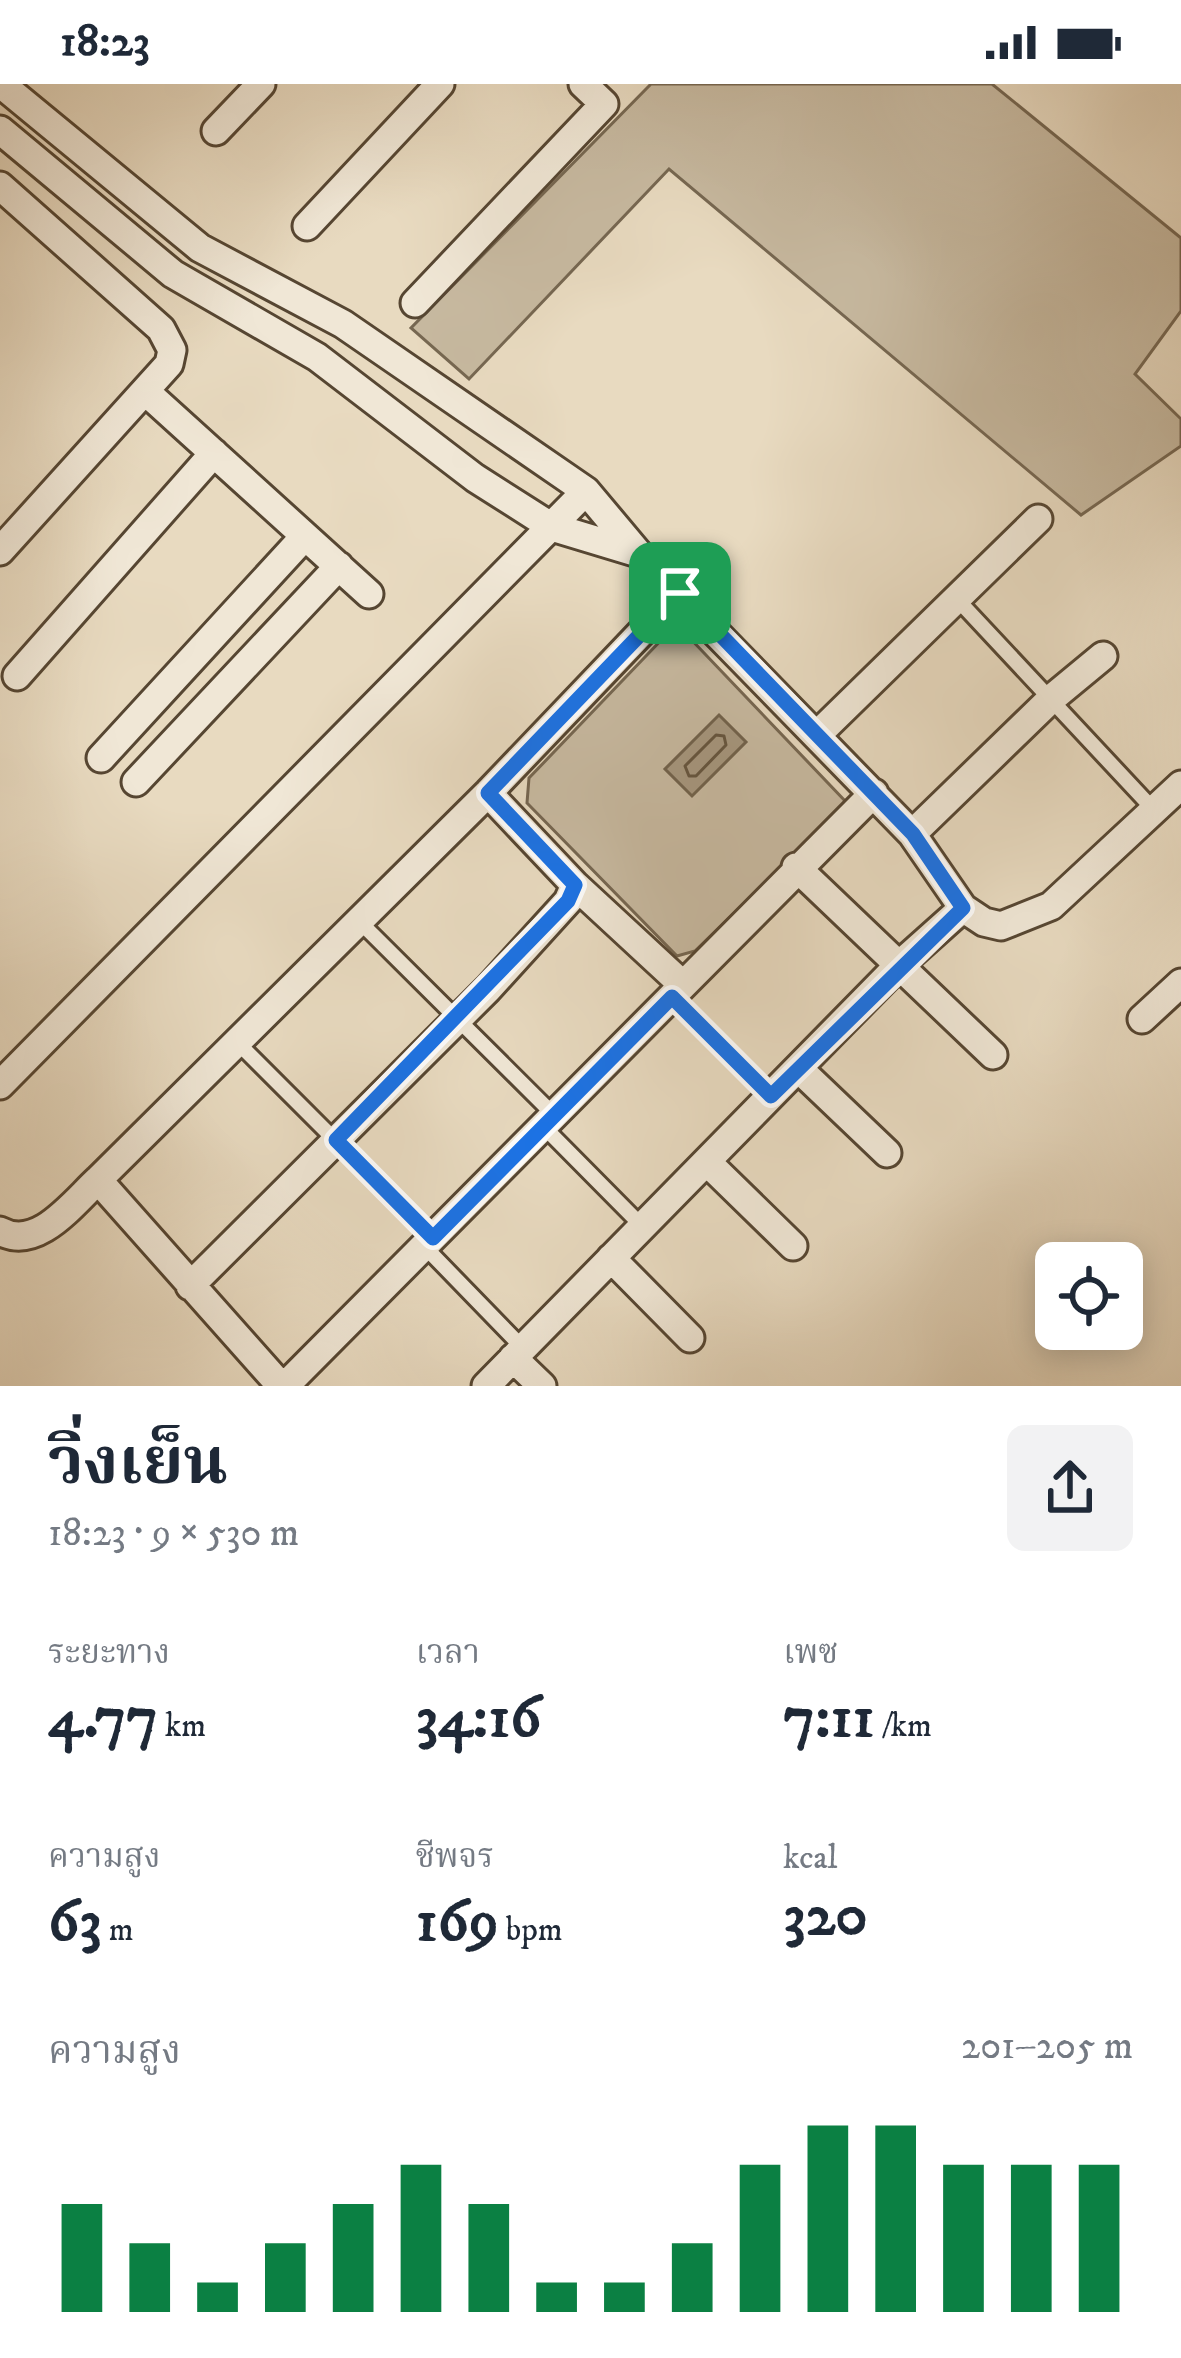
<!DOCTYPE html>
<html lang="th">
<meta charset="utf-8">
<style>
:root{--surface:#fff;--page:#f2f2f3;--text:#1f2937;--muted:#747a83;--accent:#0b8043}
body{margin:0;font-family:"IM FELL DW Pica","Noto Serif Thai",serif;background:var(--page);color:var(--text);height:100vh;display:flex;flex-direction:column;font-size:45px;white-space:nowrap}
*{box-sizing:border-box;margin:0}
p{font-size:39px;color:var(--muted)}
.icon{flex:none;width:66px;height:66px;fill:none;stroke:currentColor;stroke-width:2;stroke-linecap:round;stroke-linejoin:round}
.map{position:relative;height:1302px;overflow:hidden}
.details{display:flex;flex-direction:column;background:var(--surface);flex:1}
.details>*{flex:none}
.buttons{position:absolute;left:1035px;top:1158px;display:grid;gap:24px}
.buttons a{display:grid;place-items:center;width:108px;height:108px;border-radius:18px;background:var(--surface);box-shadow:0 6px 30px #0003;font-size:60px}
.pin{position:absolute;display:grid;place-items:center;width:102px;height:102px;color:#fff;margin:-51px;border-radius:24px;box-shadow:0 6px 18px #0006}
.round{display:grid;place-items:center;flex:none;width:126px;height:126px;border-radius:18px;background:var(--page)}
.overview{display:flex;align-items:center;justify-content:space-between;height:204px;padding:0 48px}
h1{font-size:66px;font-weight:700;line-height:90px}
.metrics{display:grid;grid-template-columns:repeat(3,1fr);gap:18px;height:204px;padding:12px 48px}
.metrics div{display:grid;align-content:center}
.metrics b{font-size:60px;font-weight:700}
.metrics small{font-size:33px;font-weight:400}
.metrics p{font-size:33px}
.chart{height:336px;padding:24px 48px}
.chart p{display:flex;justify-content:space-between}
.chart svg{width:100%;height:216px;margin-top:12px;stroke:var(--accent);stroke-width:6}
.status{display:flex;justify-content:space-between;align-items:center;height:84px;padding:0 60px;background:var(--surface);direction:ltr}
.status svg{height:33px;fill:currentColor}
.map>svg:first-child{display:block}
</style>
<div class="status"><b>18:23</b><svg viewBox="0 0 49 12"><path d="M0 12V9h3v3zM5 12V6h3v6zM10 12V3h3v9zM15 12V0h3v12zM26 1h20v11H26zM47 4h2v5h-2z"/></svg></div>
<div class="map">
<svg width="1181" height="1302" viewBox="0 0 1181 1302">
<rect width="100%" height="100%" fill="#e8dac0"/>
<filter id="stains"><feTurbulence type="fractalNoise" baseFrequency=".00167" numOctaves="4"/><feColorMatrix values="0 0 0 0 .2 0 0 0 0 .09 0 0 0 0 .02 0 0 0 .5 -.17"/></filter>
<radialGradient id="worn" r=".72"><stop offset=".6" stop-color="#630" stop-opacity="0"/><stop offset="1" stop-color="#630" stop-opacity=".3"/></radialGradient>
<path fill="#c7b9a0" stroke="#766751" stroke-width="3" d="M651 0H992L1181 154V227L1135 290 1181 335V362L1081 431 669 85 469 295 411 244Z
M669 548H684L847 719 695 867 677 872 527 719 529 694Z"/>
<path fill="#a6977f" stroke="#72634d" stroke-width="3" d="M719 631 746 658 692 712 665 685Z"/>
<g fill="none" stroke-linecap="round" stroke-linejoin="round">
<path stroke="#665640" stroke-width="3" d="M716 651 724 652 726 661 696 692H689L685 682Z"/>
<defs>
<path id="lane" d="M957 515 1154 726
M358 836 554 1031
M672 913 771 1012
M237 958 433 1154
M543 1042 643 1143
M424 1162 523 1264"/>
<path id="street" d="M1 0 200 164 343 240 586 407 638 469 912 750 963 824 984 838 1001 842 1051 822 1181 701
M0 46 173 190 317 273 475 394 552 443 638 469
M216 47 261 0
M0 102 161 245 172 266 169 280 0 467
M307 142 440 0
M415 219 604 20 583 0
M145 307 369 510
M17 592 214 369
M819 649 1038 435
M101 674 305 452
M136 698 339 482
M912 750 1051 615 1103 572
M796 783 993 971
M575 801 683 901
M1142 935 1181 899
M799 985 887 1069
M0 1001 586 407
M707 1078 793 1162
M98 1096 281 1302
M0 1147C37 1168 73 1119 98 1096L488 709 679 509
M611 1174 690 1254
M190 1202 488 905 568 817 575 801 488 709
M513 1274 542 1302
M285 1302 874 709
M486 1302 898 882 963 824"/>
</defs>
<use href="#lane" stroke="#564632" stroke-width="20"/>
<use href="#street" stroke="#564632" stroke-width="33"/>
<use href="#lane" stroke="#f0e7d6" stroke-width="14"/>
<use href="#street" stroke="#f0e7d6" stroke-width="27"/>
</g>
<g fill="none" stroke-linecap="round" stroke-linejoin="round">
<defs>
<path id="route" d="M680 509 913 750 963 824 771 1012 672 913 433 1154 336 1056 568 817 575 801 488 709Z"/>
</defs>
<use href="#route" stroke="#fff" stroke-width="24"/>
<use href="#route" stroke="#1a73e8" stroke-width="15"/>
</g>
<rect width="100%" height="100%" filter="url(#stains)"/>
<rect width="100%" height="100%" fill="url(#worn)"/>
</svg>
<div class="buttons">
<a><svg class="icon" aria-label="locate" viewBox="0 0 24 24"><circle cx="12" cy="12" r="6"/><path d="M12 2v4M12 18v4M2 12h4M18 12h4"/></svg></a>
</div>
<div class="pin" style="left:680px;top:509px;background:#1e9e55"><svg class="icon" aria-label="arrive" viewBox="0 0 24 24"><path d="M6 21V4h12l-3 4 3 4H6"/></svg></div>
</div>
<section class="details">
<div class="overview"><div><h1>วิ่งเย็น</h1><p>18:23 · 9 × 530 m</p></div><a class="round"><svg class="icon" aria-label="share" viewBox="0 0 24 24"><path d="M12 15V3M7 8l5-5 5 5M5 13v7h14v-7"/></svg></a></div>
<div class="metrics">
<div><p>ระยะทาง</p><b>4.77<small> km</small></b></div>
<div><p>เวลา</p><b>34:16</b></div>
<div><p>เพซ</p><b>7:11<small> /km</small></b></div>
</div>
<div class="metrics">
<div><p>ความสูง</p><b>63<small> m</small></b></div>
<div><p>ชีพจร</p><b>169<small> bpm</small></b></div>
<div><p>kcal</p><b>320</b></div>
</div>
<div class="chart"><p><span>ความสูง</span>201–205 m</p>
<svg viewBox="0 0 160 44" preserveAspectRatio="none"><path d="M5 44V22M15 44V30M25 44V38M35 44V30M45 44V22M55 44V14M65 44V22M75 44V38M85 44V38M95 44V30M105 44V14M115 44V6M125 44V6M135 44V14M145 44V14M155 44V14"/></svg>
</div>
</section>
